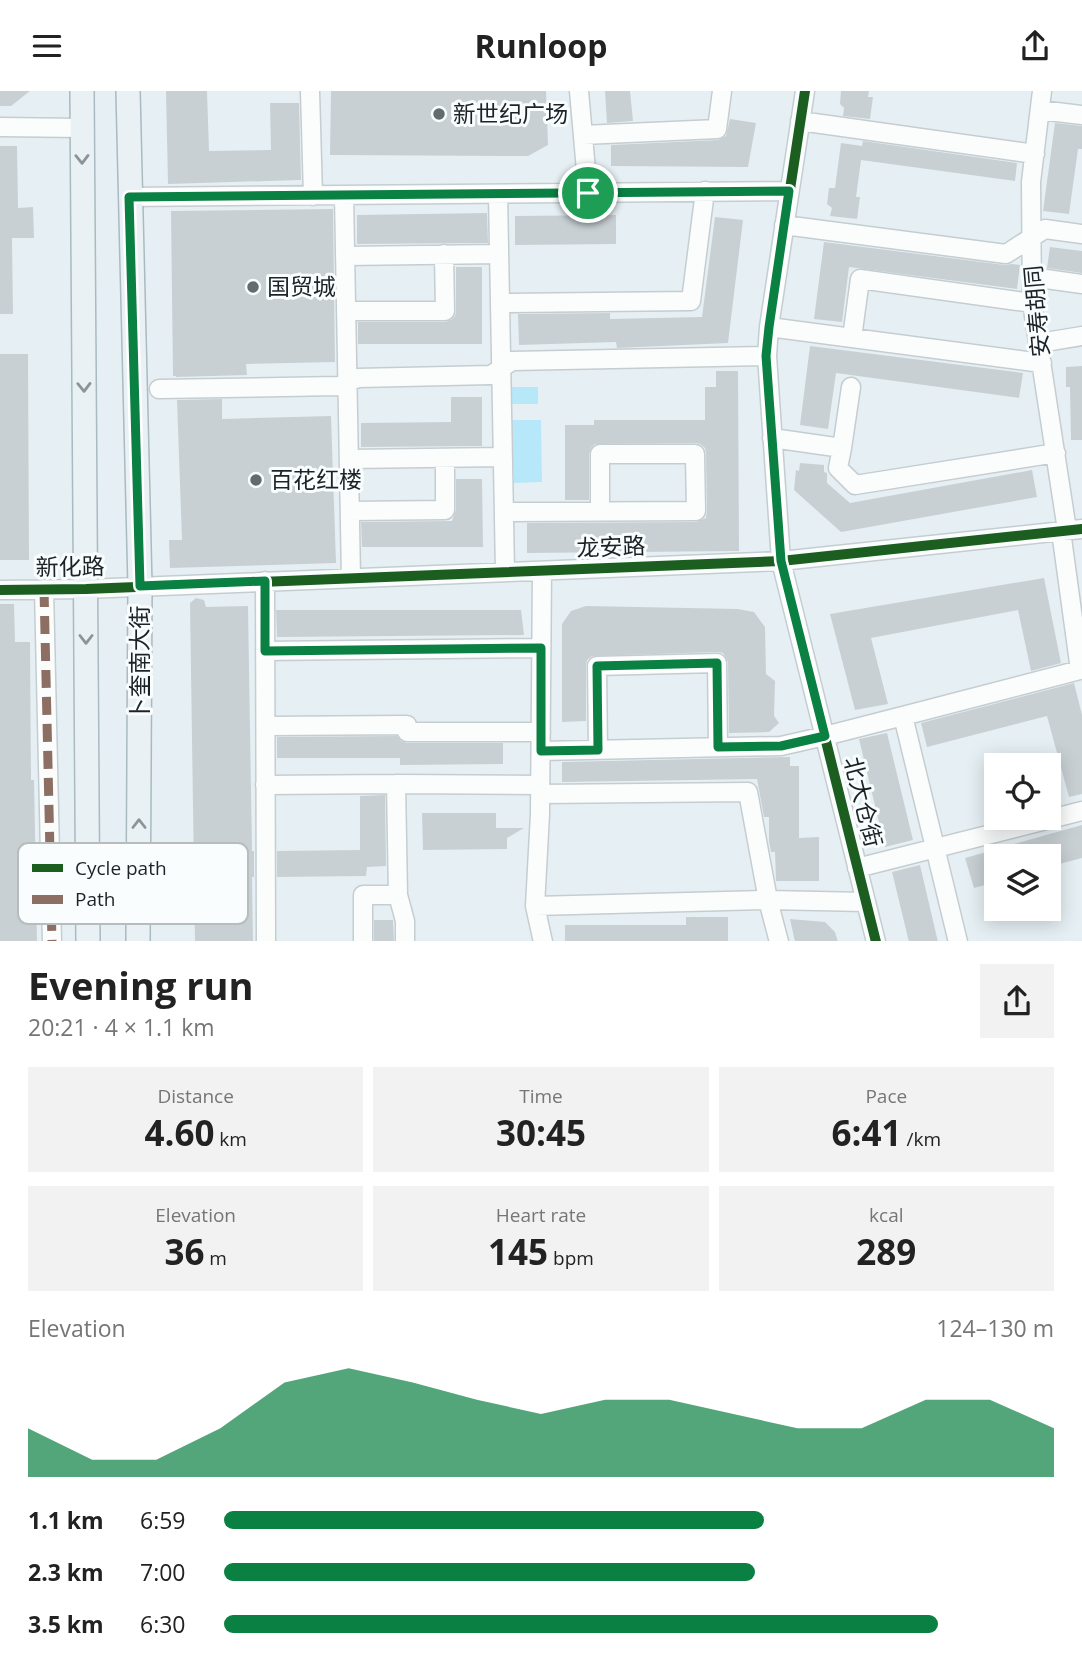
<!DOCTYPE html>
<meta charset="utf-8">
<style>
:root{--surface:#fff;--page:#f2f2f2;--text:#222;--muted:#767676;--accent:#0b8043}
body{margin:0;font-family:"Open Sans","Noto Sans SC",sans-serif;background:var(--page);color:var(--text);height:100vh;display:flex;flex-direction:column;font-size:26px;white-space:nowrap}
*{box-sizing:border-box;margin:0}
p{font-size:23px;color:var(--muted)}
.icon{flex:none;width:38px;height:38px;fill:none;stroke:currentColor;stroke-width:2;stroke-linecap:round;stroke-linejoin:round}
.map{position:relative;height:850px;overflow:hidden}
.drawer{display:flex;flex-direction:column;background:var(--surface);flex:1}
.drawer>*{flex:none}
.tools{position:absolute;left:984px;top:662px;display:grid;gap:14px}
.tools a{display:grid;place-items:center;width:77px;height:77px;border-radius:0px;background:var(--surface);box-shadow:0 4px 18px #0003;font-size:35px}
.pin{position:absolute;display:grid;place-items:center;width:60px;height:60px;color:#fff;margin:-30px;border:4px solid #fff;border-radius:50%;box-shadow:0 2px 7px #0007}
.round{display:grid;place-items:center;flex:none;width:74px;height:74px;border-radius:0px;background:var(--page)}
.headline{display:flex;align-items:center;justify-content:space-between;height:119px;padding:0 28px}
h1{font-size:38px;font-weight:700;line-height:52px}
.stats{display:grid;grid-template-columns:repeat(3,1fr);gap:10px;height:119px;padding:7px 28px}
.stats div{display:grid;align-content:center;border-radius:0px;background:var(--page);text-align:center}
.stats b{font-size:35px;font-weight:700}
.stats small{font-size:19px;font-weight:400}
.stats p{font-size:19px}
.chart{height:196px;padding:14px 28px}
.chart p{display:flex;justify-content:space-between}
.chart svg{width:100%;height:126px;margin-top:7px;fill:var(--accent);opacity:.7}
ul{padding:0 28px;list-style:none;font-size:23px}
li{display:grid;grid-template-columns:112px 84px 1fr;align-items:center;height:52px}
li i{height:18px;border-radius:9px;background:var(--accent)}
header{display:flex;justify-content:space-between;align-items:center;height:91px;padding:0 28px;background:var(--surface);font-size:32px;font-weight:700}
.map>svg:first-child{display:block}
</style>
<header><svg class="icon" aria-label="menu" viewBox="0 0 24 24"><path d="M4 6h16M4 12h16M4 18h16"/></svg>Runloop<svg class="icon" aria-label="share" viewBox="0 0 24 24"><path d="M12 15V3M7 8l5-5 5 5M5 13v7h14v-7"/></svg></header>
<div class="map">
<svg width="1082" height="851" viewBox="0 0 1082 851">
<rect width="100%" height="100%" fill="#e6f0f4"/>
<path fill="#b7e8fa" d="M511 296H538V313H511Z
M512 329H541L542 391 514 392Z"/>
<path fill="#c8d0d4" d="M0 0H30L11 15H0Z
M166 0H207L209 60 271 59 270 12H299L301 89 168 93Z
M331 0H546L548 54 528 65 330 64Z
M605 0H630L633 30 607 32Z
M841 0H869L868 6H873L870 28 843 25 844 17 840 13Z
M730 28 756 32 748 76 611 75V54L718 49 726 45Z
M1055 32 1082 35V58H1078L1069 123 1043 120Z
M863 50 1017 72 1015 90 861 69 856 106H860L857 128 830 125 832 117 827 113 829 97H835L841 52 862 55Z
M0 55H17L18 117 33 116 34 147H12L13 223H0Z
M333 118 335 271 246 273 247 284 176 286V285H173L171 120Z
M487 122 488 152 357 153V124Z
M616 124V153L515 154V125Z
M715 126 743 129 728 252 617 257 616 251 519 254 518 223 610 222V228L702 226Z
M824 151 1005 174 1012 173 1020 174 1017 198 849 176 842 231 814 228Z
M1050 156 1082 160V182L1047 177Z
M456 176H482V253H358V231H445L451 229 455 225 456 220Z
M810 255 1023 282 1019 307 836 282 828 338 800 334Z
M0 263H28L29 469H0Z
M1082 275V349H1071L1070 296H1066V276Z
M716 280H738L739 460 527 462V432L696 431 706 427 707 420 706 362 705 357 700 353 695 352 595 353 591 357 589 363V409H565V334H594V329H705V296H716Z
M451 306H482V355L361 356V332L451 331Z
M222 308V328L331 325 336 472 170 477 169 449H182L177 309Z
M800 372 824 374V381L827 382V392L850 412 1032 379 1037 406 841 441 794 399 796 379 799 380Z
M456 388H482L483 456H362L361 431 452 430 456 419Z
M1044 487 1061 572 1031 580 1018 519 871 547 888 613 855 619 830 523Z
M196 507 204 509 206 516 248 515 252 760H254V786H252L253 851H195L190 512Z
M0 513H14L15 551H30L31 689H34L37 851H0Z
M586 515 738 518 754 521 765 536 766 583 775 590 774 625 779 632 769 641 729 642 728 571 723 562 717 561 592 565 587 569 586 575V630L562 631V533L571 520Z
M276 519H521L524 544 277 546Z
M1074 592 1082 624V703L1069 706 1047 625 927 656 921 632Z
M887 642 913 749 885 756 859 648Z
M397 645 401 650 407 652H503V673L400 674V667H277V646Z
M790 666V675H799V747L819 746V790H776L775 761H771L769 750V726H764L757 688 562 691V671Z
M385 704 386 775 367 776 366 785 277 786V760L360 759V705Z
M422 722H496V737H524L507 747V758L423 759Z
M1082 734V767L1048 776V765H996V791L974 797 965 767Z
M920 774 938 851H909L892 781Z
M686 826H728V851H565V834H686Z
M790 828 825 831 835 841 838 851H795Z
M374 829H393L394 851H374Z"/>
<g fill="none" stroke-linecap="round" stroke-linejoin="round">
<defs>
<path id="minor" d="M310 0 313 105
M579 0 588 102
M805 0 769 236 767 265 781 470 876 851
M1042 0 1031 91 1032 212 1067 439
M1040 19 1082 24
M800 30 1035 63
M0 36 82 37
M583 44 717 38 722 0
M498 103 505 481
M344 104 351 487
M129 106 789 100
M784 134 1006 163 1045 138 1082 143
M345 165 499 163
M1032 186 1082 193
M500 212 691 210 705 100
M346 220H445L444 163
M769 236 1042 272
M852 247 860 188 1032 212
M1039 252 1082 245
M159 298 339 295 358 287 491 284 512 270 767 265
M772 347 842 357 838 377 855 394 1056 362
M842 357 851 296
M349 368 503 366
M350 420 445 419V367
M504 421 696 420 695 363H600V420
M542 480 540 723 535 815 543 851
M265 490 266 851
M44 498 52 851
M0 499 86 498 781 470 1082 438
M265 560 541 557
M903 625 1080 579 1061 440
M268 635 407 634V641H541
M598 659 597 575 717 572 718 656
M541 660 781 655 825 645 903 625 958 851
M265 694 396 693
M857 777 1082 720
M398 804 405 830V851
M535 815 768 809 748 701 540 703
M363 851V804H398L396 693 540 694
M779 851 768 809 866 811"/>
<path id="major" d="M82 0 88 851
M128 0 140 495 138 851"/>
</defs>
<use href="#minor" stroke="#c5cdd0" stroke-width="21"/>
<use href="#major" stroke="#a9bac0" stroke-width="26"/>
<use href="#minor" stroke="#fbfdfd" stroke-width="18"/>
<use href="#major" stroke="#e9f1f5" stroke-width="23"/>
<path stroke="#8d6e63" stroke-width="9" stroke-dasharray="18 9" stroke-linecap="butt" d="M44 498 52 851"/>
<defs>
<path id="cycleway" d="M805 0 769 236 767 265 781 470 876 851
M0 499 86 498 781 470 1082 438"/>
</defs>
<use href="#cycleway" stroke="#f9fdfe" stroke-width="15"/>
<use href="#cycleway" stroke="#1b5e20" stroke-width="10"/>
</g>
<defs><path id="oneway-chevron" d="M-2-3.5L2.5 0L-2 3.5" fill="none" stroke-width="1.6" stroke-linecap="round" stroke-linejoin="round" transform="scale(1.75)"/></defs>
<g stroke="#8d9498">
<use href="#oneway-chevron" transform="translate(82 68) rotate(89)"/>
<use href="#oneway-chevron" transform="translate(84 296) rotate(89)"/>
<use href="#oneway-chevron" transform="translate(86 548) rotate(90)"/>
<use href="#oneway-chevron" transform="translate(139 733) rotate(-90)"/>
</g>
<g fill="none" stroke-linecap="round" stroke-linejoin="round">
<defs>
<path id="route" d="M789 100 769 236 766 265 781 470 825 645 781 655 718 656 717 572 597 575 598 659 541 660V557L265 560V490L140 495 129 106Z"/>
</defs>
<use href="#route" stroke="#fff" stroke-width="14"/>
<use href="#route" stroke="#0b8043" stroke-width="9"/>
</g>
<g fill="#636b6e" stroke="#f9fdfe" stroke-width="2.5">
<circle cx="439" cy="23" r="7"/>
<circle cx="253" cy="196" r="7"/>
<circle cx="256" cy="389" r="7"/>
</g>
<g text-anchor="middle" stroke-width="6" stroke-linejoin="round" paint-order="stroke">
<g font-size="23" fill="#1c2326" stroke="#f9fdfe" text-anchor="start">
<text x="453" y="31">新世纪广场</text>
<text x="267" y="204">国贸城</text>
<text x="270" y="397">百花红楼</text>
</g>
<g font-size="23" fill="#1c2326" stroke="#f9fdfe">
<text transform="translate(1037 220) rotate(-95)" y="8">安寿胡同</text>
<text transform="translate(611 456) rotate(-2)" y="8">龙安路</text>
<text transform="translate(70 476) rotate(-1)" y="8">新化路</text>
<text transform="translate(140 572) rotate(-90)" y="8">卜奎南大街</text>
<text transform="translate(863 711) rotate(76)" y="8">北大仓街</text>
</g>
</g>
<rect x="18" y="752" width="230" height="81" rx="10" fill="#f9fdfe" stroke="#b7bcbd" stroke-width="2"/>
<rect x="32" y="773" width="31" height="8" fill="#1b5e20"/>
<rect x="32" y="804" width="31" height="9" fill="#8d6e63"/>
<g font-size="19" fill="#1c2326">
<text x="75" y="784">Cycle path</text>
<text x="75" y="815">Path</text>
</g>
</svg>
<div class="tools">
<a><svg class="icon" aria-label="locate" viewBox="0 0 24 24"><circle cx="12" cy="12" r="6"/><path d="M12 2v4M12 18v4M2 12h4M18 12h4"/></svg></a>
<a><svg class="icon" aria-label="layers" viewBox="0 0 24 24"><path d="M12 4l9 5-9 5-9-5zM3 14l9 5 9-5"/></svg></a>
</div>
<div class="pin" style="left:588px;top:102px;background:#1e9e55"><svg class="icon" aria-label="arrive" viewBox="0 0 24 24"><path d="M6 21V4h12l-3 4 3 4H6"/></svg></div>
</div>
<section class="drawer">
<div class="headline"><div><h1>Evening run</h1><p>20:21 · 4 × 1.1 km</p></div><a class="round"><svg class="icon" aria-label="share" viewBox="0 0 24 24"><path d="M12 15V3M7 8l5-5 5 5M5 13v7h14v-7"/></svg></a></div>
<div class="stats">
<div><p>Distance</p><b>4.60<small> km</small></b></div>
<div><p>Time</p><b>30:45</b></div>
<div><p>Pace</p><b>6:41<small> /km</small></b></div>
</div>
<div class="stats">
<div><p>Elevation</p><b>36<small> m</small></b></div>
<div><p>Heart rate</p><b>145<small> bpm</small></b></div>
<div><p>kcal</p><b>289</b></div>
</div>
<div class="chart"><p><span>Elevation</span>124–130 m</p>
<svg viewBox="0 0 160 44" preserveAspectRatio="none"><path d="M0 44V27L10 38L20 38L30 27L40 11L50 6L60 11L70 17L80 22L90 17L100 17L110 22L120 27L130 27L140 17L150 17L160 27V44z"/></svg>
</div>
<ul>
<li><b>1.1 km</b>6:59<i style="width:65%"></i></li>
<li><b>2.3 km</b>7:00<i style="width:64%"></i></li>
<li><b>3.5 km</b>6:30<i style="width:86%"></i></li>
</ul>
</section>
